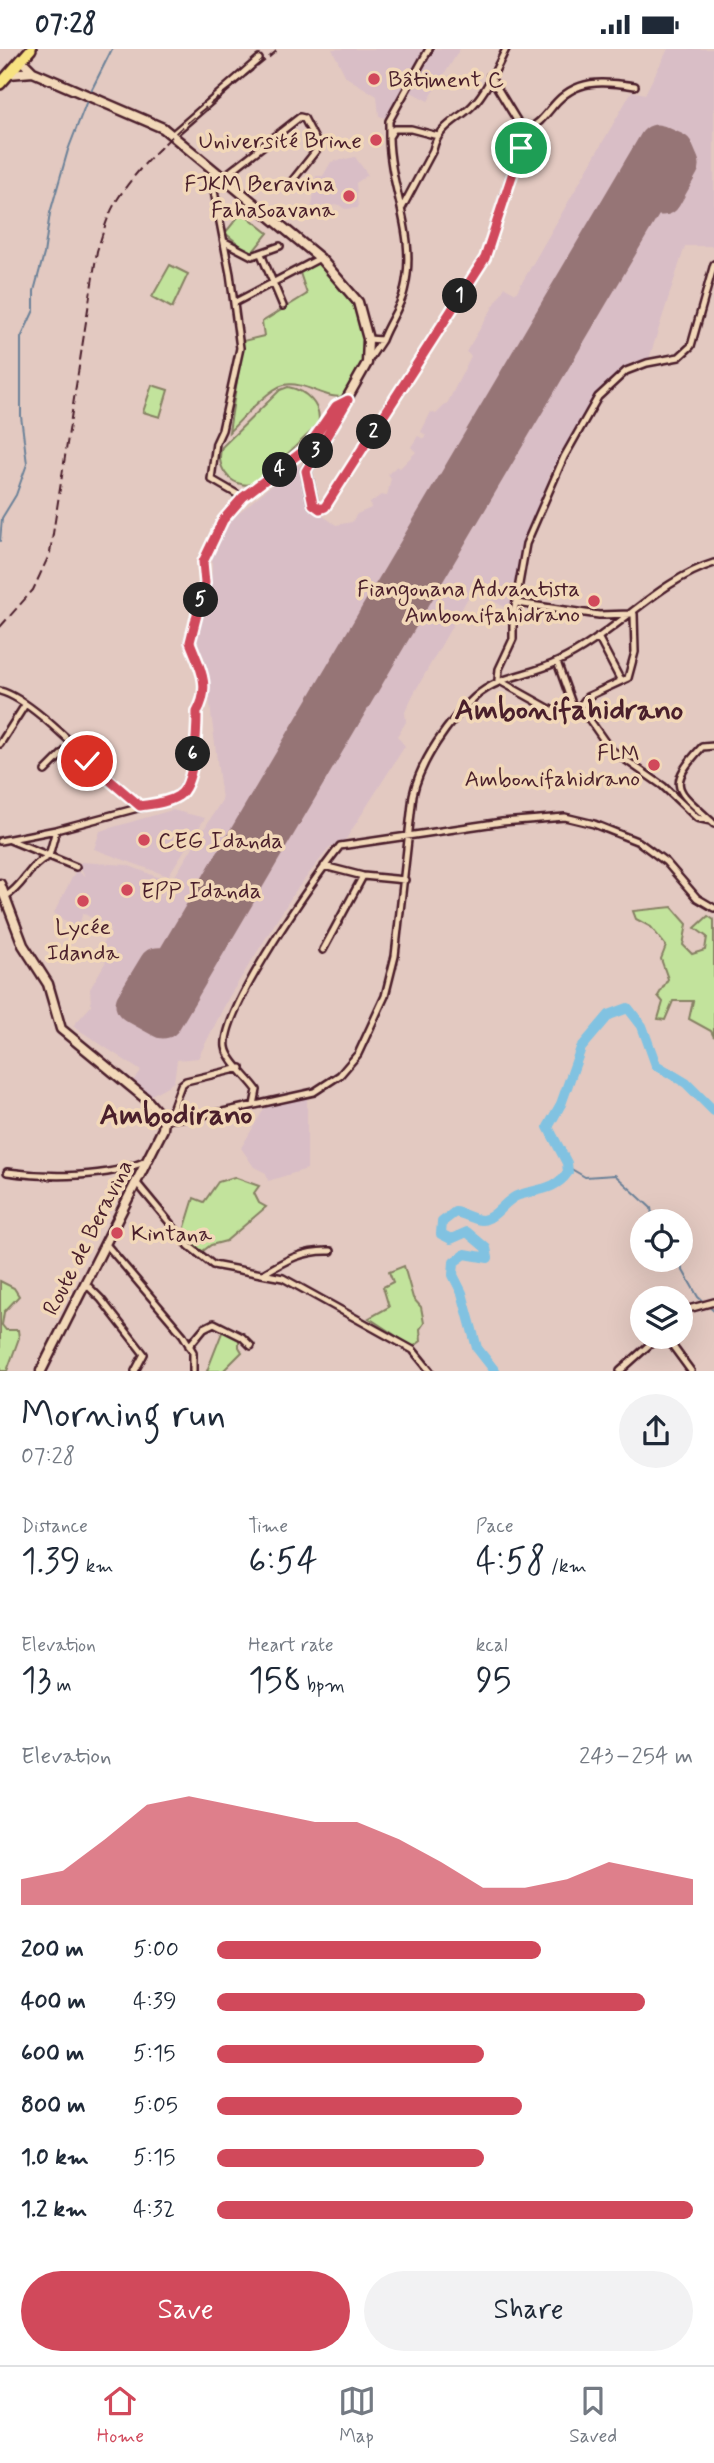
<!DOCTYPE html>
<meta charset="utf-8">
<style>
:root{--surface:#fff;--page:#f2f2f3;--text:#1f2937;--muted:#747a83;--line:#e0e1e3;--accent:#d1495b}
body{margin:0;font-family:Mynerve,sans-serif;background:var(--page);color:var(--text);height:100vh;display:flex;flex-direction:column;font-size:26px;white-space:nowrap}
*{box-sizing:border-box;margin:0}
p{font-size:23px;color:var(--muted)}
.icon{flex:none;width:38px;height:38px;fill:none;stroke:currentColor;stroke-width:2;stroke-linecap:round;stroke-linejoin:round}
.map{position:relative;height:1322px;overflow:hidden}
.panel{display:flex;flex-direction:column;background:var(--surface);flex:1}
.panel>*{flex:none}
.buttons{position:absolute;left:630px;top:1160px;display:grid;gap:14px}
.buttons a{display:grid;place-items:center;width:63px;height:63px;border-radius:50%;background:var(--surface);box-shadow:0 7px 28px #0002;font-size:35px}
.pin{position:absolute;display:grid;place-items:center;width:60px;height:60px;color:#fff;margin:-30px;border:4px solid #fff;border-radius:50%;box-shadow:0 2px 7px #0007}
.km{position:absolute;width:35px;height:35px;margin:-18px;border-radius:50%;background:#222;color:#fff;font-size:19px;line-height:35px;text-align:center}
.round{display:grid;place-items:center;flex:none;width:74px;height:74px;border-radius:37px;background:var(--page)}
.head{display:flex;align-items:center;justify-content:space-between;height:119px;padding:0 21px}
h1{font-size:38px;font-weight:600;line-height:52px}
.metrics{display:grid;grid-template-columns:repeat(3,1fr);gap:10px;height:119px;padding:7px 21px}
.metrics div{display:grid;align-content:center}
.metrics b{font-size:35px;font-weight:600}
.metrics small{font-size:19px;font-weight:400}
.metrics p{font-size:19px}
.chart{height:196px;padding:14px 21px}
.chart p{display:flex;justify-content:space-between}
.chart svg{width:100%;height:126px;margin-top:7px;fill:var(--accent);opacity:.7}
.button{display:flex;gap:14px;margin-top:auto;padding:14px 21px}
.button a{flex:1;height:80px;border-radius:42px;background:var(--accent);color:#fff;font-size:28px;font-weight:600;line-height:80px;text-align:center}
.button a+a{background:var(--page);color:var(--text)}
ul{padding:0 21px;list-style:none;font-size:23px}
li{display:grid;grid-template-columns:112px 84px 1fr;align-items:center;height:52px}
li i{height:18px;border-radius:9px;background:var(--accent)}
.status{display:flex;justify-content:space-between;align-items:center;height:49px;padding:0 35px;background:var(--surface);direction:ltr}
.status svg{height:19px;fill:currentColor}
.menu{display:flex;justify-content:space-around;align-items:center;height:98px;border-top:2px solid var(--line);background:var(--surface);font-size:19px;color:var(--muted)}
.menu a{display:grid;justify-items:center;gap:4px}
.menu .selected{color:var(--accent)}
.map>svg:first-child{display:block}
</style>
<div class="status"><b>07:28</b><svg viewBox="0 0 49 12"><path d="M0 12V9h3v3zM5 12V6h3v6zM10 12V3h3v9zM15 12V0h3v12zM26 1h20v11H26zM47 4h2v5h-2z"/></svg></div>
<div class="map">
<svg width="714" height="1322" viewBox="0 0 714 1322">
<rect width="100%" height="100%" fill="#e3c9c1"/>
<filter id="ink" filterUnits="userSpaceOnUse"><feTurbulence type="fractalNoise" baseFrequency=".0143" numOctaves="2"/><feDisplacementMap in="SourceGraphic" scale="14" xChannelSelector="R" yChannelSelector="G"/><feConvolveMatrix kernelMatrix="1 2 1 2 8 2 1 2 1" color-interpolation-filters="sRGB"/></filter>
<g filter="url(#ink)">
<path fill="#d9bec6" d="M332 0H460L428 52 409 42 393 71 379 67 377 47 346 28Z
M668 0H714V197H685L649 310 630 314 595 344 552 421 522 496 511 562 473 540 413 646 405 663 406 673 397 687 405 697 346 790 329 799 294 844 229 948 198 1009 177 1011 174 1033 148 1048 132 1033 141 1022 73 977 91 957 90 940 109 907 100 899 111 880 83 864 77 881 54 864 76 821 85 827 79 817 81 813 127 816 165 831 166 837 160 851 222 751 204 608 193 597 212 523V508L228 473 297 415 305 421 313 460 336 476 352 473 357 465 371 459 370 454 381 446 387 447 391 429 388 425 397 417 400 419 416 403 411 398 418 387 423 390 426 386 421 383 431 363 436 365 448 353 471 307 466 303 505 238 516 244 632 42 645 45Z
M355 108 368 126 356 134 358 159 345 160 339 156 312 158 316 127H323L331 113Z
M172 761 205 769 168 827 94 800 100 782Z
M307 1048V1120L268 1132 266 1124 254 1118 241 1099 265 1058Z"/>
<path fill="#c2e39c" stroke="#868164" stroke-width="2" d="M242 163 268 184 251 205 225 184Z
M318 214C364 256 380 288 349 346 327 354 306 331 284 336 269 339 241 371 229 383L243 292 264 287 262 273 307 245 300 224Z
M170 216 188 225 172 259 152 248Z
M152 336 168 341 160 368 143 363Z
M288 338C305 341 323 356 318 376L258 433C236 444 213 420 222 398L280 341Z
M672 858 687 875 683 896 692 905 705 901 707 888 695 879 708 867 714 871V988L711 982 689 970 693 952H673L665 971 658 970 663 953 658 947 668 930 661 910 666 897 651 878 636 870 633 862Z
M234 1128 259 1137 254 1144 259 1154 266 1158 226 1192 211 1196 199 1205 182 1188 194 1149 204 1153 218 1133Z
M404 1217 413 1249 421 1258 424 1274 420 1280 421 1292 413 1298 369 1269 389 1258 383 1238 393 1233 389 1223Z
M0 1232 14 1239 19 1247 4 1263 2 1276 6 1281H18L19 1289 7 1322H0Z
M223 1281 239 1288V1298L242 1303 223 1322H207Z"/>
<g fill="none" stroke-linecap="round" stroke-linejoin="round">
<path stroke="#6b8198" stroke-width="2" d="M90 44 112 0
M0 492 2 469 16 446 27 415 21 367V289L34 261V242L44 205 50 164 68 101 88 49
M568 1118 585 1128 615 1126 651 1159 653 1172
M677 1211 698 1248 714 1262"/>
<path stroke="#81c2e1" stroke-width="10" d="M495 1322 477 1299 462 1244 453 1226 454 1213 465 1205 488 1209 486 1199 467 1183 451 1190 441 1185 442 1173 455 1163C464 1164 474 1171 482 1171 496 1170 505 1150 519 1146 538 1140 556 1141 568 1123L567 1114 548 1078 561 1055 581 999 609 966 628 959 642 977 656 1016 686 1034 714 1062"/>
<path stroke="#967476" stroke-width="37" d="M657 94 675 102 681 116 663 148H648L163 971 134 955 157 917 172 916Z"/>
<defs>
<path id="street" d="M524 83C538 76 544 68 553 57 576 29 603 32 635 37
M172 86 259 10
M389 88V72L429 0
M402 159 433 101C438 77 457 72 472 57 486 43 497 18 506 0
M225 193 252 207 280 197
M261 205 283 257
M234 254 320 209
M368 290 382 291C388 274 400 260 404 242 418 186 390 142 389 88L394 80H411L438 87
M368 312 382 291
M242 448 211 430 216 394 222 381 240 299 230 225 214 142 222 129 300 68 304 69 319 98 292 132
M313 455 320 460 325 458 485 209 524 83 490 27
M517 554 599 566 631 565
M598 588 621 632
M557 613 575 663
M498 631 499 620 513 590V569L526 495 564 408 598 348 626 322 647 314 679 308 691 297 714 215
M498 631 559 665 575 664 589 670 610 700 663 737 697 769 711 772
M0 642C37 651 104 730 140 757
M575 664 587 648 628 629 635 603 634 565
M0 695 25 656
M714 697 702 698C663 740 679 741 714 775
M45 722 71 696
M10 791 76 818
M0 792 56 781 175 749C196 733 196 687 197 663 212 636 199 617 189 593L205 534 203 513 223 471 243 448 307 399 336 357 344 352
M324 817 363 827 405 831
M6 847C25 836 28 816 49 807L56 781
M323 901 363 827
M254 1056 257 1041C249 1029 228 1012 226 998 221 962 315 828 340 797L502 773 565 768 594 775 639 793 666 813 697 849 714 859
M169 1069 181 1036 186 1032 241 1019
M164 1071 223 1063 314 1043 340 1026 358 1005 385 947 395 907 413 746C420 713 449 671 475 648 500 626 528 627 557 613 612 588 658 531 714 514
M7 1123C49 1129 108 1129 146 1112
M136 1133 189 1197 213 1216 283 1229 413 1301 430 1322
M105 1194 183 1286 193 1303V1322
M263 1225C286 1211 303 1201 331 1202
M85 1234 101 1250 144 1305 135 1322
M681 1262 714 1253
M666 1288 691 1322
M189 1297 204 1279 214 1274 242 1288 251 1297
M620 1322 658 1288"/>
<path id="secondary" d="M21 11 33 23 163 79 320 209 358 253 368 290 367 314 306 422 313 455
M9 25 33 23
M0 835 23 896 48 935 61 980 146 1050 164 1071 163 1080 41 1322"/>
<path id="primary" d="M0 35 31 0"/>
</defs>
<use href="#street" stroke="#4a1f2b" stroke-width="10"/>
<use href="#secondary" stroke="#4a1f2b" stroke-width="13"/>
<use href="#primary" stroke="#4a1f2b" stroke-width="14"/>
<use href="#street" stroke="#f2d8b9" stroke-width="5"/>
<use href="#secondary" stroke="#f2d8b9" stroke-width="8"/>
<use href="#primary" stroke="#f7e281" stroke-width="9"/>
<path stroke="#4a1f2b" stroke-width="2" stroke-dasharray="10 5" stroke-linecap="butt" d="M0 578 33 541 50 504 97 202C103 184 107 167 117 151 156 90 224 46 279 0"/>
</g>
</g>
<g fill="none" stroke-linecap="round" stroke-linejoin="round" filter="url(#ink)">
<defs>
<path id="route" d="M87 712 140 757C152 755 167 754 178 747 195 737 197 682 197 663 212 636 199 617 190 593L205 534 203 513 223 471 243 448 307 399 336 357 348 351 306 422 313 455 320 460 325 458 485 209 521 99"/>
</defs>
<use href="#route" stroke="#fff" stroke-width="14"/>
<use href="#route" stroke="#d1495b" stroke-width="9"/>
</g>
<g fill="#d1495b" stroke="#f2d8b9" stroke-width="2.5">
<circle cx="374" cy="30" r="7"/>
<circle cx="376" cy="91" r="7"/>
<circle cx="349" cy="147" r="7"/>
<circle cx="594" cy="552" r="7"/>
<circle cx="654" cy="716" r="7"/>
<circle cx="144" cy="791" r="7"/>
<circle cx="127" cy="841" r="7"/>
<circle cx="83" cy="852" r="7"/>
<circle cx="117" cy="1184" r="7"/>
</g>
<g text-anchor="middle" stroke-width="7" stroke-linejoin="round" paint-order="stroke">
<g font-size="23" fill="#4a1f2b" stroke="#f2d8b9" text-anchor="start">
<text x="388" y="38">Bâtiment C</text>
<text x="362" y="99" text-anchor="end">Université Brine</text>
<text x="335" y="142" text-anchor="end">FJKM Beravina<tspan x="335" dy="26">Fahasoavana</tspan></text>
<text x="580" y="547" text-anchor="end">Fiangonana Advantista<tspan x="580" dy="26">Ambonifahidrano</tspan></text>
<text x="640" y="711" text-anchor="end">FLM<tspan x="640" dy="26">Ambonifahidrano</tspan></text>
<text x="158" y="799">CEG Idanda</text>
<text x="141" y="849">EPP Idanda</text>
<text x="83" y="885" text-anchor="middle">Lycée<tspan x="83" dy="26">Idanda</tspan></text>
<text x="131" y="1192">Kintana</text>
</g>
<g font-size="23" fill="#4a1f2b" stroke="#f2d8b9">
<text transform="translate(87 1188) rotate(-63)" y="8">Route de Beravina</text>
</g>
<g font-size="30" font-weight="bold" fill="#4a1f2b" stroke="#f2d8b9">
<text x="569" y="670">Ambonifahidrano</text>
<text x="176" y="1075">Ambodirano</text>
</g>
</g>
</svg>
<div class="buttons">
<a><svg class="icon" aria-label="locate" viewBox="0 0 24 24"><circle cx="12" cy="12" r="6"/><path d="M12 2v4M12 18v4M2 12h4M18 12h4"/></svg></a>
<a><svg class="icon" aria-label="layers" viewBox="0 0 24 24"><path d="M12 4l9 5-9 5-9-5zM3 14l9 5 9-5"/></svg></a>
</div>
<div class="pin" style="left:521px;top:99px;background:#1e9e55"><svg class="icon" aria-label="arrive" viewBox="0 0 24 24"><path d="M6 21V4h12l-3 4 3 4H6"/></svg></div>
<div class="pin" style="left:87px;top:712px;background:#d93025"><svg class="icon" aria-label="check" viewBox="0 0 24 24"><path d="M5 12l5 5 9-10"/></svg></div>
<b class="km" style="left:460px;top:247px">1</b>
<b class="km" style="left:374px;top:383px">2</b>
<b class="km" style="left:316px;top:402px">3</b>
<b class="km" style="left:280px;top:421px">4</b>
<b class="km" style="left:201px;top:551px">5</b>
<b class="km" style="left:193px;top:705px">6</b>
</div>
<section class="panel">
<div class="head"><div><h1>Morning run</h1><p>07:28</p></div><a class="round"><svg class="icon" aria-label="share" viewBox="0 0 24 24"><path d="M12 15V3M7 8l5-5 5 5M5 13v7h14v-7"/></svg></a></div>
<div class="metrics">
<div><p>Distance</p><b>1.39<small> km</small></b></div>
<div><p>Time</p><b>6:54</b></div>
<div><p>Pace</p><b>4:58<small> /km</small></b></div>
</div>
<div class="metrics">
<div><p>Elevation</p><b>13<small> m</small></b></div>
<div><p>Heart rate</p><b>158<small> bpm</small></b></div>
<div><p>kcal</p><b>95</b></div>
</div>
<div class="chart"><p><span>Elevation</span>243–254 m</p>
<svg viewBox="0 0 160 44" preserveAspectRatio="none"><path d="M0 44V35L10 32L20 21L30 9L40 6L50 9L60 12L70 15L80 15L90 21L100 29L110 38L120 38L130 35L140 29L150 32L160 35V44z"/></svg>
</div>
<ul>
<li><b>200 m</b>5:00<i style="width:68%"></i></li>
<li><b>400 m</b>4:39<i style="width:90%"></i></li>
<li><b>600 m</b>5:15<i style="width:56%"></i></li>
<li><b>800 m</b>5:05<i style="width:64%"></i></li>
<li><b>1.0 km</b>5:15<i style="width:56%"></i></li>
<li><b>1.2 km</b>4:32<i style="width:100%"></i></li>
</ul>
<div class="button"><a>Save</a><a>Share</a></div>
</section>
<nav class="menu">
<a class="selected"><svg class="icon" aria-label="home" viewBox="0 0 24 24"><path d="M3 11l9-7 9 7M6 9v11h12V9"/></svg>Home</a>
<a><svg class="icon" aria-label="map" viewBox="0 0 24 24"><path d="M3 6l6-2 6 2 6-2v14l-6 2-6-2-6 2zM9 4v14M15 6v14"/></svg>Map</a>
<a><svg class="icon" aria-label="saved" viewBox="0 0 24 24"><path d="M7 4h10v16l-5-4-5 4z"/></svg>Saved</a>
</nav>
